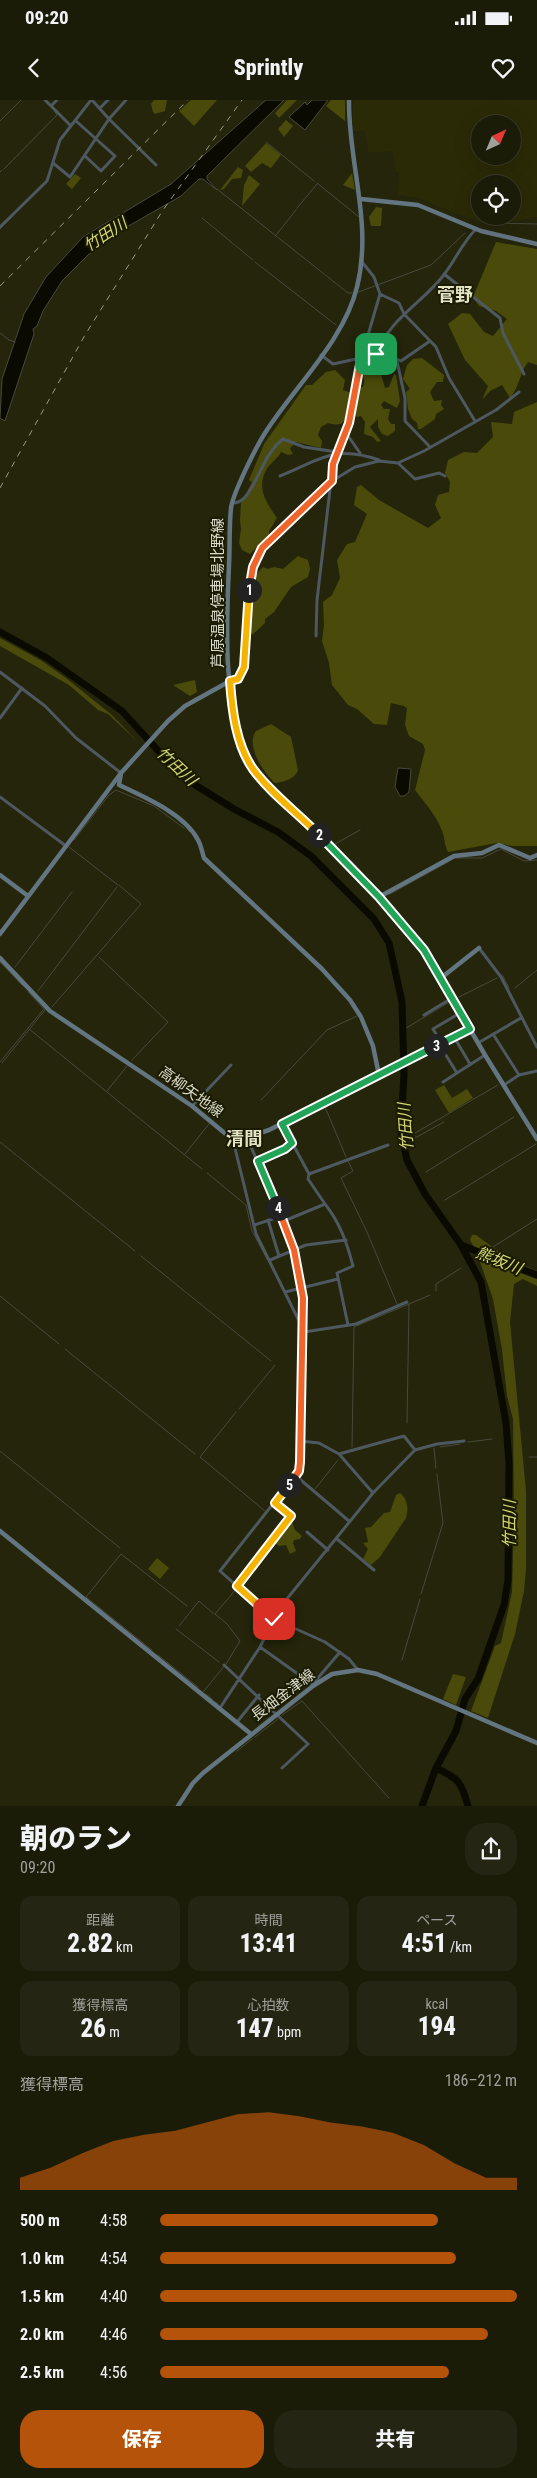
<!DOCTYPE html>
<html lang="ja">
<meta charset="utf-8">
<style>
:root{--surface:#1b1c08;--page:#242512;--text:#f1f3f6;--muted:#a0a19c;--line:#393a29;--accent:#b45309}
body{margin:0;font-family:"Roboto Condensed","Noto Sans JP",sans-serif;background:var(--page);color:var(--text);height:100vh;display:flex;flex-direction:column;font-size:19px;white-space:nowrap}
*{box-sizing:border-box;margin:0}
p{font-size:16px;color:var(--muted)}
.icon{flex:none;width:28px;height:28px;fill:none;stroke:currentColor;stroke-width:2;stroke-linecap:round;stroke-linejoin:round}
.map{position:relative;height:1706px;overflow:hidden}
.sheet{display:flex;flex-direction:column;background:var(--surface);flex:1}
.sheet>*{flex:none}
.needle{width:32px;rotate:44deg}
.tools{position:absolute;left:471px;top:15px;display:grid;gap:10px}
.tools a{display:grid;place-items:center;width:50px;height:50px;border-radius:50%;background:var(--surface);box-shadow:0 5px 20px #0002,0 0 0 1px var(--line);font-size:25px}
.pin{position:absolute;display:grid;place-items:center;width:42px;height:42px;color:#fff;margin:-21px;border-radius:10px;box-shadow:0 2px 8px #0006}
.km{position:absolute;width:25px;height:25px;margin:-12px;border-radius:50%;background:#222;color:#fff;font-size:14px;line-height:25px;text-align:center}
.round{display:grid;place-items:center;flex:none;width:52px;height:52px;border-radius:20px;background:var(--page)}
.summary{display:flex;align-items:center;justify-content:space-between;height:85px;padding:0 20px}
h1{font-size:28px;font-weight:800;line-height:38px}
.metrics{display:grid;grid-template-columns:repeat(3,1fr);gap:8px;height:85px;padding:5px 20px}
.metrics div{display:grid;align-content:center;border-radius:12px;background:var(--page);text-align:center}
.metrics b{font-size:25px;font-weight:800}
.metrics small{font-size:14px;font-weight:400}
.metrics p{font-size:14px}
.chart{height:140px;padding:10px 20px}
.chart p{display:flex;justify-content:space-between}
.chart svg{width:100%;height:90px;margin-top:5px;fill:var(--accent);opacity:.7}
.action{display:flex;gap:10px;margin-top:auto;padding:10px 20px}
.action a{flex:1;height:58px;border-radius:20px;background:var(--accent);color:#fff;font-size:20px;font-weight:800;line-height:58px;text-align:center}
.action a+a{background:var(--page);color:var(--text)}
ul{padding:0 20px;list-style:none;font-size:16px}
li{display:grid;grid-template-columns:80px 60px 1fr;align-items:center;height:38px}
li i{height:12px;border-radius:6px;background:var(--accent)}
.status{display:flex;justify-content:space-between;align-items:center;height:35px;padding:0 25px;background:var(--surface);direction:ltr}
.status svg{height:14px;fill:currentColor}
header{display:flex;justify-content:space-between;align-items:center;height:65px;padding:0 20px;background:var(--surface);font-size:22px;font-weight:800}
.map>svg:first-child{display:block}
</style>
<div class="status"><b>09:20</b><svg viewBox="0 0 49 12"><path d="M0 12V9h3v3zM5 12V6h3v6zM10 12V3h3v9zM15 12V0h3v12zM26 1h20v11H26zM47 4h2v5h-2z"/></svg></div>
<header><svg class="icon" aria-label="back" viewBox="0 0 24 24"><path d="M15 5l-7 7 7 7"/></svg>Sprintly<svg class="icon" aria-label="heart" viewBox="0 0 24 24"><path d="M12 20l-8-8c-3-5 5-10 8-4 3-6 11-1 8 4z"/></svg></header>
<div class="map">
<svg width="537" height="1706" viewBox="0 0 537 1706">
<rect width="100%" height="100%" fill="#24250a"/>
<path fill="#2a2a07" fill-rule="evenodd" d="M353 0H537V117L513 122 503 116H512V84H480V116H487L481 123 417 98 398 95 399 72H396L392 51 369 53 364 31H353ZM480 24H512V56H480Z"/>
<path fill="#4a4b0a" d="M154 0H167L165 11 155 14 153 12 151 4Z
M191 0H217L194 26 179 11Z
M287 0H297L279 18 275 13Z
M331 0H345V21L326 6Z
M286 20 293 26 284 37 278 29Z
M266 43 281 55 271 68 262 63 251 72 245 66Z
M238 67 243 70 241 78 232 79 224 89 220 90Z
M352 73 355 90 343 85Z
M75 74 81 78 72 89 66 84Z
M249 75 260 84 242 106 244 85Z
M376 107 382 108 381 126H371L369 117Z
M496 142 537 149V265L528 262C519 274 520 286 510 298L502 285 490 291 482 300 488 286 465 260 448 224 462 213 470 214 484 232 493 236 507 219 496 211 479 206 473 197Z
M422 258 444 275 443 282H437L430 292 434 301 442 300 441 305 444 309 436 314 435 319 421 329H418L417 323 412 319 408 309 406 292 410 289 403 279 407 265 413 259Z
M363 266 365 271 370 267H379L385 288 389 287 394 274 396 275 400 301 397 308 384 301 381 305 384 309H390L388 319 391 324H395V331L388 336 382 334 378 327V319L370 327 381 341 377 342 373 337 364 334 365 322 361 316 357 317 353 312 357 287H363C366 278 363 277 361 270Z
M335 270 345 280 343 290 351 293C348 310 351 330 328 323L321 327 318 335 322 341 321 348 296 342 290 348 293 354 288 355 281 352C278 358 272 362 268 367 255 387 266 402 277 418L269 431V435L250 454 242 450 239 443 241 429 240 420 241 403 252 382 249 380 264 344 306 285H312L326 272Z
M537 302V746H513L497 743 448 752C445 746 445 743 444 737 440 720 425 703 415 690L425 650 423 644 409 636 405 625 407 608 404 606 391 603 387 625 374 624 357 609 348 605 332 585 329 563 322 541 324 525 323 502 332 495 340 478 337 460 347 444 355 442 367 414 354 405 357 387 361 385 379 400 428 428 441 418 435 405 438 395 449 392 450 382 445 373 448 360 464 352 477 353 493 337 491 322 512 324 514 312Z
M298 456 308 460 310 469 308 477 291 487 274 512 265 519V523L252 535 250 530C252 511 247 480 263 467L268 469 274 467 283 469Z
M0 538 42 561 66 578 112 615 137 641 108 614 98 610 69 585 0 546Z
M195 580 197 592 190 596 173 585Z
M271 624 291 637 298 670C295 679 284 682 275 683 264 673 245 646 256 631Z
M444 985 452 998 467 989 473 998 449 1013 435 990Z
M472 1135H476L509 1159 537 1171V1174L474 1147 470 1140Z
M483 1157 492 1163 537 1179V1186L523 1179 514 1184 510 1222 526 1391V1469L524 1491 515 1534 488 1618 471 1611 495 1546 501 1543 512 1492 514 1419 513 1319 507 1296 502 1250 493 1199 479 1159Z
M400 1393C407 1398 409 1409 406 1418L380 1457 371 1465 363 1459 368 1449 363 1443 368 1442 365 1428 371 1427 384 1413 390 1412 396 1395Z
M292 1422 295 1430 302 1436 300 1439 294 1440 293 1443 296 1451 290 1454 286 1445 279 1446 275 1443 277 1437Z
M157 1458 169 1468 160 1479 148 1469Z
M453 1574 466 1577 456 1605 443 1599Z"/>
<path fill="#0a0a00" stroke="#48493d" d="M266 0H284L207 76V79L217 90 203 79H199L181 96 118 132 88 155 62 181 43 211 37 226 33 229 34 234 5 321 0 318 2 279 24 214 46 177 83 137 171 84Z
M312 0H328L305 30 289 17 305 2 307 5Z
M398 668 411 669 409 692 404 696H400L395 687Z"/>
<g fill="none" stroke-linecap="round" stroke-linejoin="round">
<path stroke="#48493d" stroke-width="1" d="M0 21 21 0
M266 42 314 81
M4 69 57 15 55 12
M0 72 2 70
M317 83 359 117
M217 89 348 193H352
M297 108 317 84
M202 118 253 160
M489 123 537 124
M0 129 14 115
M276 135 296 110
M255 162 336 225
M356 193 431 165 465 133
M0 233 9 240 15 242
M74 740 109 695 116 690 154 706 184 728
M335 744 360 730
M69 747 118 785
M390 794 455 758H482L501 749 524 761 537 760
M99 857 168 922 132 960
M0 862 23 886
M15 867 72 792
M503 876 509 888
M515 888 537 870
M38 891 117 787
M459 897 497 878
M52 907 141 804 119 785
M29 929 202 1069
M403 930 451 901
M0 962 43 910
M2 963 45 910 28 892
M107 991 127 966
M261 1000 327 930 357 916
M325 1007 346 1057
M415 1033 498 985
M415 1038 444 1022
M0 1042 135 1151
M185 1054 209 1024
M348 1061 353 1071 341 1078 367 1132 397 1204
M426 1072 514 1017
M207 1073 246 1105 252 1131 267 1159
M445 1100 536 1044
M493 1147 537 1119
M141 1156 271 1261
M436 1191V1184L461 1168
M0 1196 59 1244
M65 1249 195 1354
M239 1309 275 1265
M236 1312 200 1357 265 1411
M407 1323 409 1204 430 1195
M468 1342 492 1339
M352 1347 354 1227 409 1204
M440 1347 460 1344
M434 1348 436 1368
M0 1351 120 1448
M529 1357H537
M315 1389 338 1360
M421 1494 443 1423 437 1374
M179 1526 199 1501 214 1514
M176 1529 219 1562
M152 1550 86 1497 121 1454 187 1506
M158 1555 198 1587
M402 1560 420 1499
M203 1592 226 1564 240 1541 227 1524 215 1514 237 1488
M206 1594 213 1600
M215 1602 218 1604
M282 1615 302 1601 389 1698
M255 1637 278 1619
M237 1651 252 1639"/>
<path stroke="#0a0a00" stroke-width="7" d="M0 532 47 558 122 611 174 668 192 683 234 709 278 732 311 756 374 819 389 843 402 902 404 974 401 1030 404 1046 407 1060 425 1094 461 1145 481 1182 506 1323 509 1363 508 1480 504 1505 478 1579 465 1599 456 1631 436 1668 422 1706
M461 1145 537 1175
M436 1668C458 1679 461 1680 468 1706"/>
<path stroke="#4d5860" stroke-width="3" d="M45 0 71 26
M126 0 109 19 156 65
M51 6 57 0
M100 8 108 0
M76 21 115 56 102 70
M85 56 101 71
M53 63 70 77 109 19 92 0
M0 127 47 81 60 40 91 0
M444 174 500 218 503 233 524 274
M380 194 399 203 404 214 436 247 449 278 475 321
M377 254C388 220 422 203 443 176 455 161 462 143 476 129
M321 255 333 264 384 253 401 261 430 241
M397 261 405 298V321L430 347
M346 333 360 353
M398 363 415 379 439 373 445 376
M280 376C320 360 334 344 379 360
M232 403C238 403 243 400 246 396 260 379 263 355 283 339L304 347 337 352
M316 536 317 500 333 364 349 323 361 259 380 194 374 177 362 162
M0 572 45 606 76 638 121 673
M230 581 238 579 242 573 249 485 258 453 269 440 332 381 355 367 379 361 398 363 424 351 496 310 519 292
M0 618 22 588
M0 697 66 746
M479 848 501 877 537 947
M424 915 452 898
M436 934 433 929 460 913
M493 934 519 975
M454 937 470 964
M478 943 521 918
M439 944 457 973
M443 982 485 955
M504 985 519 975 537 971
M192 1006 231 965
M282 1024 309 1074 388 1045
M247 1038 286 1126 301 1178 304 1232 300 1362 299 1371 295 1376 220 1471 274 1519 325 1542 349 1559 358 1570
M233 1040 256 1134 302 1227
M259 1061 285 1049 292 1043
M325 1104C340 1123 347 1143 353 1166L337 1173 348 1225
M268 1120 279 1156
M284 1121 325 1104 308 1079 309 1074
M254 1125 282 1116
M270 1160 306 1145 346 1140
M285 1192 338 1179
M304 1232 356 1224 407 1202
M300 1341 319 1343 339 1354 404 1336 415 1350
M339 1354 373 1393
M296 1376 349 1421
M307 1432 328 1450
M337 1439 374 1470
M237 1485 291 1416 275 1403
M273 1516 373 1393 415 1350 437 1344 464 1341
M260 1547 312 1584
M224 1565 308 1644 282 1668
M312 1585 340 1552
M220 1608 260 1547 274 1519
M237 1622 259 1595"/>
<path stroke="#647582" stroke-width="4.5" d="M349 0C348 63 373 123 357 187 344 241 294 287 265 333 256 347 233 393 231 408 229 427 230 446 229 465 226 528 222 612 253 668L379 797 424 850 485 955 537 1039
M361 99 418 105 481 131 537 144
M121 673 119 685C144 697 185 714 198 740 201 745 202 752 204 758L322 869 350 900 361 917 373 946 379 975
M0 775 28 796
M379 797 454 756 482 753 499 745 530 758 537 755
M0 834 121 673 168 621 185 606 230 581
M0 858 50 911 192 1006 233 1040H239L269 1030 469 929
M441 878 479 848
M0 1431 251 1634
M178 1706 193 1683 203 1673 313 1586 332 1574 358 1570 377 1574 537 1643"/>
<path stroke="#999a86" stroke-width="1" stroke-dasharray="6 6" stroke-linecap="butt" d="M0 186 188 0
M0 388 85 235 163 110 242 0"/>
</g>
<g fill="none" stroke-linecap="round" stroke-linejoin="round">
<defs>
<path id="split-1" d="M249 490 253 467 262 448 332 381 333 364 349 323 361 259 376 254"/>
<path id="split-2" d="M249 490 244 567 238 579 230 581C232 610 236 645 253 669 271 694 298 713 319 735"/>
<path id="split-3" d="M319 735 379 797 424 850 470 929 436 946"/>
<path id="split-4" d="M278 1108 258 1061 285 1049 292 1043 282 1024 436 946"/>
<path id="split-5" d="M278 1108 294 1150 303 1198 300 1362 299 1371 289 1385"/>
<path id="split-6" d="M274 1519 237 1486 291 1416 275 1403 289 1385"/>
</defs>
<use href="#split-1" stroke="#fff" stroke-width="10"/>
<use href="#split-2" stroke="#fff" stroke-width="10"/>
<use href="#split-3" stroke="#fff" stroke-width="10"/>
<use href="#split-4" stroke="#fff" stroke-width="10"/>
<use href="#split-5" stroke="#fff" stroke-width="10"/>
<use href="#split-6" stroke="#fff" stroke-width="10"/>
<use href="#split-1" stroke="#f0652b" stroke-width="6"/>
<use href="#split-2" stroke="#f5b400" stroke-width="6"/>
<use href="#split-3" stroke="#22a559" stroke-width="6"/>
<use href="#split-4" stroke="#22a559" stroke-width="6"/>
<use href="#split-5" stroke="#f0652b" stroke-width="6"/>
<use href="#split-6" stroke="#f5b400" stroke-width="6"/>
</g>
<g text-anchor="middle" stroke-width="4" stroke-linejoin="round" paint-order="stroke">
<g font-size="15" fill="#dadbcb" stroke="#1b1b02">
<text transform="translate(218 493) rotate(-90)" y="5">芦原温泉停車場北野線</text>
<text transform="translate(191 992) rotate(36)" y="5">高柳矢地線</text>
<text transform="translate(283 1595) rotate(-37)" y="5">長畑金津線</text>
</g>
<g font-size="16" font-style="italic" fill="#d5d872" stroke="#1b1b02">
<text transform="translate(105 134) rotate(-33)" y="6">竹田川</text>
<text transform="translate(177 666) rotate(43)" y="6">竹田川</text>
<text transform="translate(405 1027) rotate(-94)" y="6">竹田川</text>
<text transform="translate(499 1160) rotate(22)" y="6">熊坂川</text>
<text transform="translate(509 1424) rotate(-90)" y="6">竹田川</text>
</g>
<g font-size="18" font-weight="bold" fill="#e2e4c4" stroke="#1b1b02">
<text x="455" y="201">菅野</text>
<text x="244" y="1045">清間</text>
</g>
</g>
</svg>
<div class="tools">
<a><svg class="needle" viewBox="-14 -14 28 28"><path d="M0-13l5 13h-10z" fill="#e53935"/><path d="M0 13l5-13h-10z" fill="#a0a19c"/></svg></a>
<a><svg class="icon" aria-label="locate" viewBox="0 0 24 24"><circle cx="12" cy="12" r="6"/><path d="M12 2v4M12 18v4M2 12h4M18 12h4"/></svg></a>
</div>
<div class="pin" style="left:376px;top:254px;background:#1e9e55"><svg class="icon" aria-label="arrive" viewBox="0 0 24 24"><path d="M6 21V4h12l-3 4 3 4H6"/></svg></div>
<div class="pin" style="left:274px;top:1519px;background:#d93025"><svg class="icon" aria-label="check" viewBox="0 0 24 24"><path d="M5 12l5 5 9-10"/></svg></div>
<b class="km" style="left:249px;top:490px">1</b>
<b class="km" style="left:319px;top:735px">2</b>
<b class="km" style="left:436px;top:946px">3</b>
<b class="km" style="left:278px;top:1108px">4</b>
<b class="km" style="left:289px;top:1385px">5</b>
</div>
<section class="sheet">
<div class="summary"><div><h1>朝のラン</h1><p>09:20</p></div><a class="round"><svg class="icon" aria-label="share" viewBox="0 0 24 24"><path d="M12 15V3M7 8l5-5 5 5M5 13v7h14v-7"/></svg></a></div>
<div class="metrics">
<div><p>距離</p><b>2.82<small> km</small></b></div>
<div><p>時間</p><b>13:41</b></div>
<div><p>ペース</p><b>4:51<small> /km</small></b></div>
</div>
<div class="metrics">
<div><p>獲得標高</p><b>26<small> m</small></b></div>
<div><p>心拍数</p><b>147<small> bpm</small></b></div>
<div><p>kcal</p><b>194</b></div>
</div>
<div class="chart"><p><span>獲得標高</span>186–212 m</p>
<svg viewBox="0 0 160 44" preserveAspectRatio="none"><path d="M0 44V38L10 33L20 26L30 20L40 17L50 15L60 11L70 7L80 6L90 8L100 11L110 13L120 16L130 22L140 31L150 38L160 38V44z"/></svg>
</div>
<ul>
<li><b>500 m</b>4:58<i style="width:78%"></i></li>
<li><b>1.0 km</b>4:54<i style="width:83%"></i></li>
<li><b>1.5 km</b>4:40<i style="width:100%"></i></li>
<li><b>2.0 km</b>4:46<i style="width:92%"></i></li>
<li><b>2.5 km</b>4:56<i style="width:81%"></i></li>
</ul>
<div class="action"><a>保存</a><a>共有</a></div>
</section>
